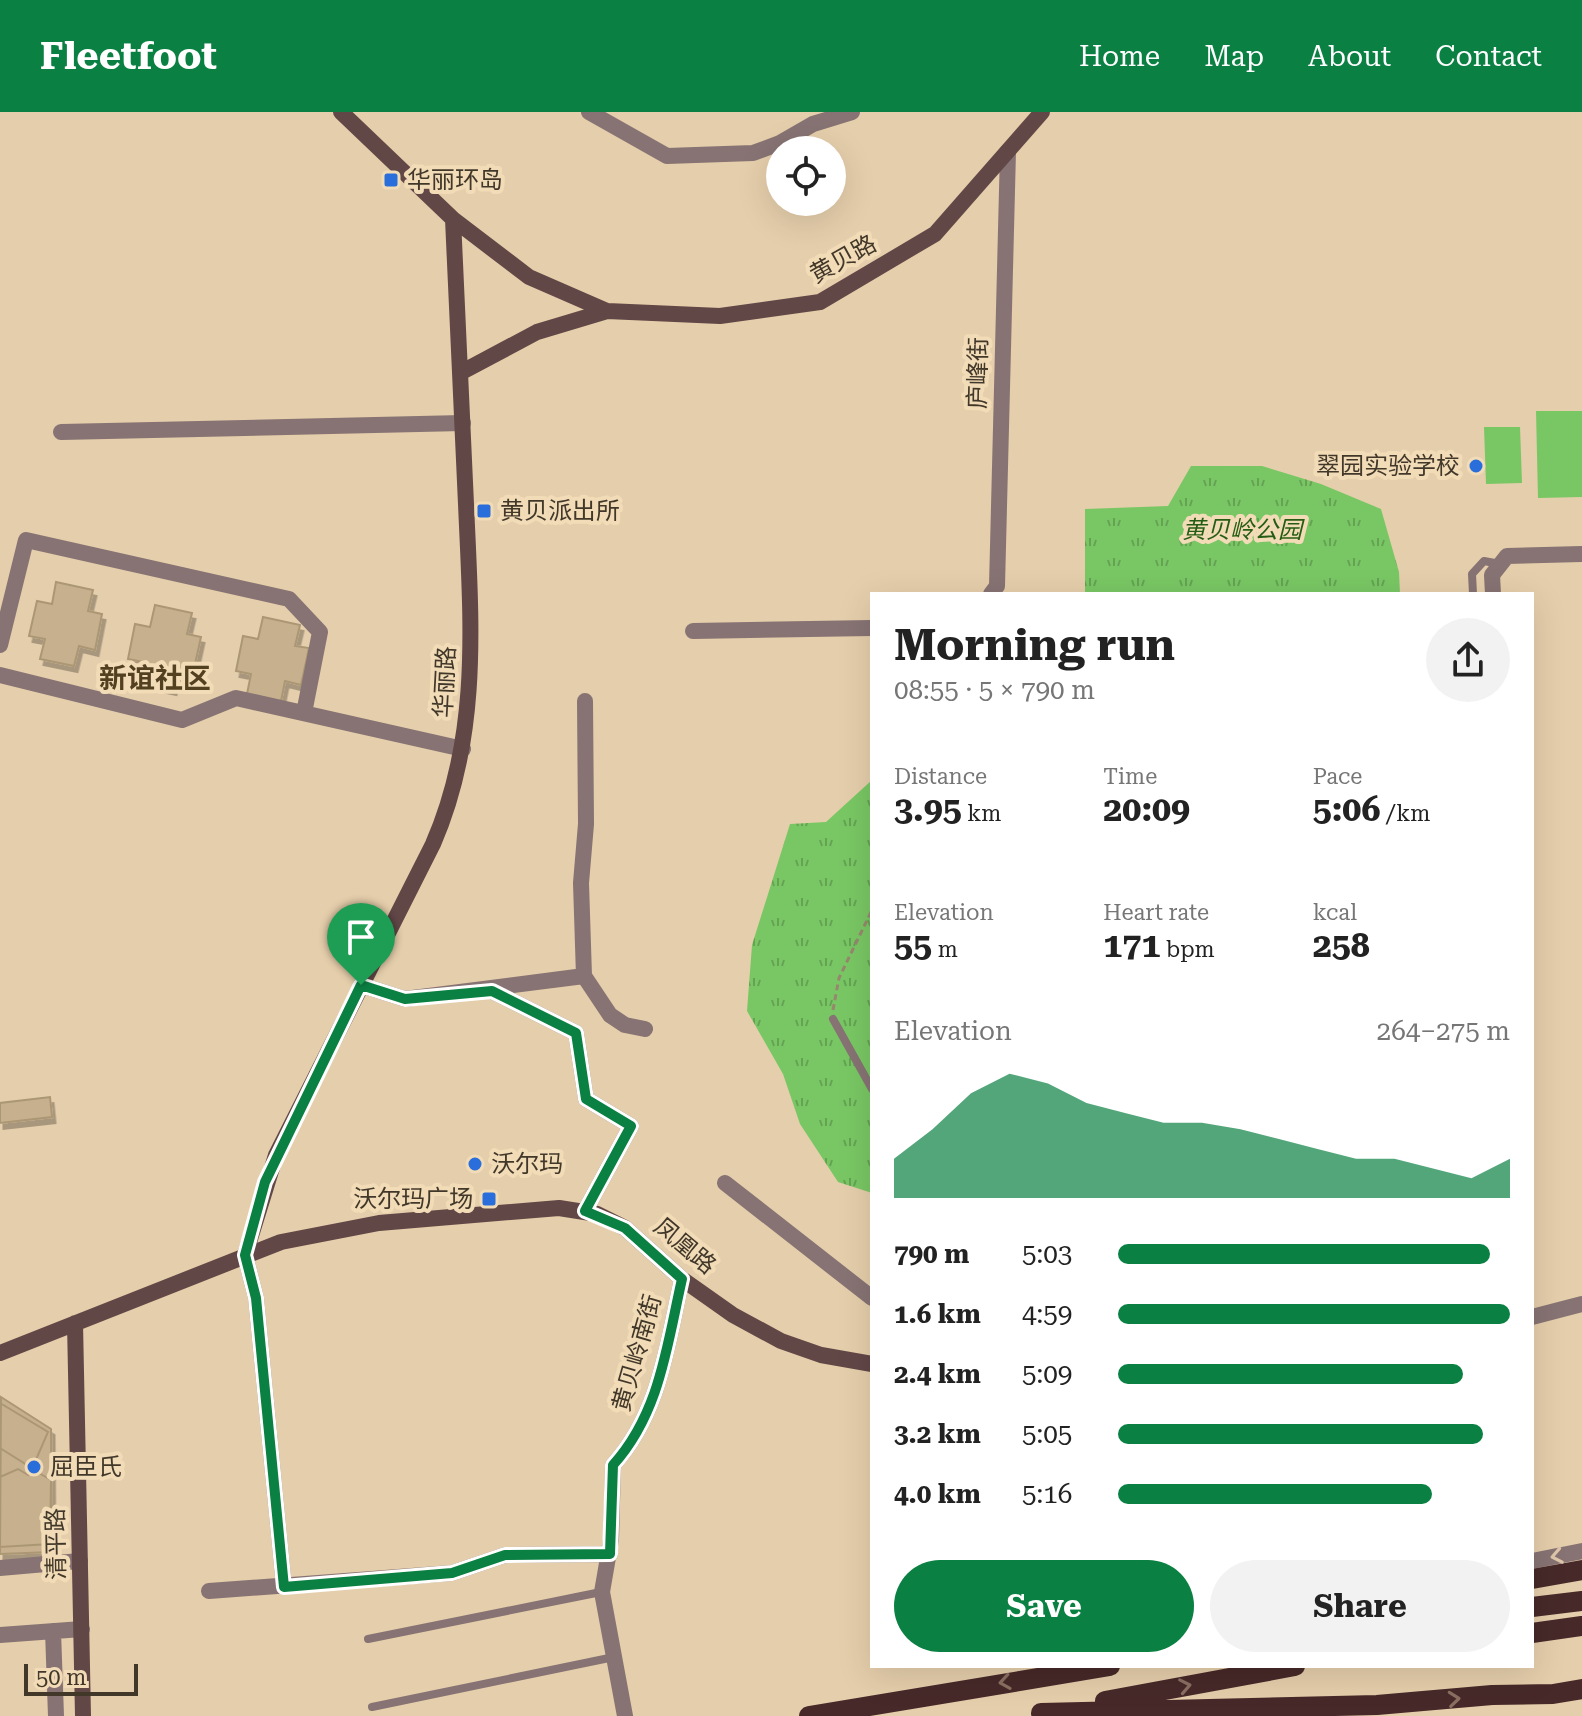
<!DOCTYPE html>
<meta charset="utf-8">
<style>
:root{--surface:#fff;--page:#f2f2f2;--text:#222;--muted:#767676;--accent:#0b8043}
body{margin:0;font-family:"Roboto Serif","Noto Sans SC",serif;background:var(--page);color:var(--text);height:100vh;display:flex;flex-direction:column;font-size:30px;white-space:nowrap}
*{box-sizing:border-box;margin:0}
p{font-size:26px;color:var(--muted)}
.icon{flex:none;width:44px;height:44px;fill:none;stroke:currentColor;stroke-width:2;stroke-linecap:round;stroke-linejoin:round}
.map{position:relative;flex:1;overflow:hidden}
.details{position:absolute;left:870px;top:480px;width:664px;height:1076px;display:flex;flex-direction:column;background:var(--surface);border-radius:0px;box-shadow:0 8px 32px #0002}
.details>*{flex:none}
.fabs{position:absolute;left:766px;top:24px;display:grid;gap:16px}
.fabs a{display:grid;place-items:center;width:80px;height:80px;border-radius:50%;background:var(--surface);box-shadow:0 8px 32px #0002;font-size:40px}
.scale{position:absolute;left:24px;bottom:20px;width:114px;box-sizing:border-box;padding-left:8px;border:4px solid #41382a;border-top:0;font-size:22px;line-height:28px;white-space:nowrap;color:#41382a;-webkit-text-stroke:6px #f2dbb7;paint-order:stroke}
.pin{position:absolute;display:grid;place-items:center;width:68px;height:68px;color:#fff;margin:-82px -34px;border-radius:50% 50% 50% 0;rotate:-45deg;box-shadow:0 0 8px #0007}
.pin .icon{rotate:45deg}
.round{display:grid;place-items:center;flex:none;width:84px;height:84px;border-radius:42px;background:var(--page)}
.head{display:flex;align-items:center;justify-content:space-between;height:136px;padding:0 24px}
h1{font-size:44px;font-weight:700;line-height:60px}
.figures{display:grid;grid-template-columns:repeat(3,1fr);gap:12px;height:136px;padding:8px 24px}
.figures div{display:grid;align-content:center}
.figures b{font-size:34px;font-weight:700}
.figures small{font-size:22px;font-weight:400}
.figures p{font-size:22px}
.chart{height:224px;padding:16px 24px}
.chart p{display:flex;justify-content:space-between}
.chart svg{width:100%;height:144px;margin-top:8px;fill:var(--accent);opacity:.7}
.primary-button{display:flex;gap:16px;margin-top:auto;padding:16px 24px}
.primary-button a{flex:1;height:92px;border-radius:48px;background:var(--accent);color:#fff;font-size:32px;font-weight:700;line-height:92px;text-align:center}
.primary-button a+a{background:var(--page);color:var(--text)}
ul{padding:0 24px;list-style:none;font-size:26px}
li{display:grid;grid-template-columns:128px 96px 1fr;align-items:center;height:60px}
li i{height:20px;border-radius:10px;background:var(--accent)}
header{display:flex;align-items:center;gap:48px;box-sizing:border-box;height:112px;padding:0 40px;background:var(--accent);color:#fff}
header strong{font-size:38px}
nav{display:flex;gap:44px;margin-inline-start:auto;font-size:28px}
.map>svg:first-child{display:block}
</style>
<header>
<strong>Fleetfoot</strong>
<nav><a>Home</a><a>Map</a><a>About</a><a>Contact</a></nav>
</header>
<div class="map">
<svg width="1582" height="1604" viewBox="0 0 1582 1604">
<defs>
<pattern id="park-tufts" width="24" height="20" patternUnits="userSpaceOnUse" patternTransform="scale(2)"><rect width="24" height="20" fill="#79c764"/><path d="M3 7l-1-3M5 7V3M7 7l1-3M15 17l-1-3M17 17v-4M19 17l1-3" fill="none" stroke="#65a353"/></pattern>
<filter id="shadow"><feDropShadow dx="3.5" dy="6" stdDeviation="0" flood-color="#0004"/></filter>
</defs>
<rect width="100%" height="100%" fill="#e5ceab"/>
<path fill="#79c764" d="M1582 299V385L1538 386 1536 299Z
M1484 315H1520L1522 371 1486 372Z"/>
<path fill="url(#park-tufts)" d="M1191 354H1262L1321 372 1381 397 1399 460 1400 482H1085V397L1168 394Z
M872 668V1081L838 1070 800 1012 783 962 747 899 752 833 790 712 826 710Z"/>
<path fill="#c6b08d" stroke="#ac9775" stroke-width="2" filter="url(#shadow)" d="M56 470 93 478 88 499 102 502 95 538 79 534 74 554 40 547 45 527 29 524 37 489 52 492Z
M155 493 192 501 187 522 201 525 193 561 177 558 173 577 139 570 143 550 128 547 135 512 150 515Z
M263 505 300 513 295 534 309 536 301 573 285 569 281 589 247 582 251 562 236 559 243 524 258 527Z
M50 985 52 1005 0 1011V991Z
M1 1285 51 1317 52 1440 0 1442Z
M0 1291 48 1320 35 1350 31 1349 27 1353 0 1336Z
M18 1357 28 1363 37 1360 51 1368 50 1432 0 1435V1365Z"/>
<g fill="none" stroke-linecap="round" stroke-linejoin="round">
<path stroke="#97876e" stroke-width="3" stroke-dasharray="6 4" stroke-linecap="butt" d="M833 898 839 866 872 798"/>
<path stroke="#877373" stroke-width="8" d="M1473 482 1472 462 1484 449 1500 452
M833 907 872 977
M368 1527 601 1480
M372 1595 614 1545"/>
<path stroke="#877373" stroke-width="16" d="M589 0 667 44 753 41 780 31 813 12 852 0
M61 320 463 311
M991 482 997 474 1008 39
M1493 482 1492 463 1507 444 1582 442
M693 519 872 516
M0 533 26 428 289 487 320 520 304 601
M0 563 182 608 236 586 463 637
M585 589 586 712 581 771 584 864 610 903 625 913 645 917
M361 873 405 887 584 864
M492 879 576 921 586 987 631 1014 585 1099
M725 1071 872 1186
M245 1143 256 1186 284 1475
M1532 1205 1582 1192
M1532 1449 1582 1439
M0 1456 80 1449
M209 1479 452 1461 505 1443 610 1442
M53 1519 56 1604
M0 1523 82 1517
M625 1604 602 1480 611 1428 613 1353C660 1301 667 1233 682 1167"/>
<path stroke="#624747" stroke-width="16" d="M341 0 453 107 529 165 607 199
M460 261 537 220 607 199 720 204 820 190 935 122 1042 0
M245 1143 276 1043 433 732C481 622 471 509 466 392 462 297 457 202 453 107
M75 1211 83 1604
M0 1241 281 1130 379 1111 559 1096 597 1102 625 1116 682 1167 733 1203 781 1229 821 1243 872 1252"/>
<path stroke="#472929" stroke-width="20" d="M1532 1467 1582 1458
M1532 1495 1582 1489
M1532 1521 1582 1514
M1105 1589 1295 1554
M1041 1601 1377 1593 1492 1583 1553 1582 1582 1577
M809 1604 1110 1554"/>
</g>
<defs><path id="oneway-chevron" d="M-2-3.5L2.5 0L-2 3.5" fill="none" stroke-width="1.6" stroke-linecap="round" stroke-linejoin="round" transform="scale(2)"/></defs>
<use stroke="#ddc6a9" href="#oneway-chevron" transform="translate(1557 1444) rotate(169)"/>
<g stroke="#8b7062">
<use href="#oneway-chevron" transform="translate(1005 1570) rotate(171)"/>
<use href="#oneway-chevron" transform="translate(1185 1574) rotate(-11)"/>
<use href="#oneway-chevron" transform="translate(1454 1587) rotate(-6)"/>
</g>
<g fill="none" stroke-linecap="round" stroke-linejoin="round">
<defs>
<path id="route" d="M361 873 405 887 492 879 576 921 586 987 631 1014 585 1099 625 1116 682 1167C667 1233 660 1301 613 1353L610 1442 505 1443 452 1461 284 1475 256 1186 245 1143 265 1070Z"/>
</defs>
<use href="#route" stroke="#fff" stroke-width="16"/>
<use href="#route" stroke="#0b8043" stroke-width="10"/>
</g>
<g fill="#296edb" stroke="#f2dbb7" stroke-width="3">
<rect x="383" y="60" width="16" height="16" rx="4"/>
<circle cx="1476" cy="354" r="8"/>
<rect x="476" y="391" width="16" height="16" rx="4"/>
<circle cx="475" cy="1052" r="8"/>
<rect x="481" y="1079" width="16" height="16" rx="4"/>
<circle cx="34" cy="1355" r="8"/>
</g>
<g text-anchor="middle" stroke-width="8" stroke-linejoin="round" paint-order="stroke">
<g font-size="24" fill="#41382a" stroke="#f2dbb7" text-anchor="start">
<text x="407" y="76">华丽环岛</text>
<text x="1460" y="362" text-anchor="end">翠园实验学校</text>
<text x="500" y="407">黄贝派出所</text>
<text x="491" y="1060">沃尔玛</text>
<text x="473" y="1095" text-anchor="end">沃尔玛广场</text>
<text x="50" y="1363">屈臣氏</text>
</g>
<g font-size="24" fill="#41382a" stroke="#f2dbb7">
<text transform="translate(843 147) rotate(-29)" y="8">黄贝路</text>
<text transform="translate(978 261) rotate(-89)" y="8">庐峰街</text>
<text transform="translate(445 570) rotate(-87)" y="8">华丽路</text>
<text transform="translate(685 1134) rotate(40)" y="8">凤凰路</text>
<text transform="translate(637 1241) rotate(-74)" y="8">黄贝岭南街</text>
<text transform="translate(56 1432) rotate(-91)" y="8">清平路</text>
</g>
<g font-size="24" font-style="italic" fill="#265d14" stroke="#f2dbb7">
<text x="1242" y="426">黄贝岭公园</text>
</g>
<g font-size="28" font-weight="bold" fill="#524020" stroke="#f2dbb7">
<text x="155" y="576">新谊社区</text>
</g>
</g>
</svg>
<div class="fabs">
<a><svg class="icon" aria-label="locate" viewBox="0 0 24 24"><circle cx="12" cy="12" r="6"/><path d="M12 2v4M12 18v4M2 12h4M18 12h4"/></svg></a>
</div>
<div class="scale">50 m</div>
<div class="pin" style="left:361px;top:873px;background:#1e9e55"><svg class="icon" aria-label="arrive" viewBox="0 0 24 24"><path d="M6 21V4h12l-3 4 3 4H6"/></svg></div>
<section class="details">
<div class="head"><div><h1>Morning run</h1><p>08:55 · 5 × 790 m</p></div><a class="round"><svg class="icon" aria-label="share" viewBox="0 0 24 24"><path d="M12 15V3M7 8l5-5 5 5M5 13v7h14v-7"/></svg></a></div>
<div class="figures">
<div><p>Distance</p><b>3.95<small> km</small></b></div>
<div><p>Time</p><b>20:09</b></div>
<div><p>Pace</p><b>5:06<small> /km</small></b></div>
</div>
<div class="figures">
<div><p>Elevation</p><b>55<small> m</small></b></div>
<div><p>Heart rate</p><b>171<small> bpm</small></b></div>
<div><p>kcal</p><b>258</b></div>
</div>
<div class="chart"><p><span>Elevation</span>264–275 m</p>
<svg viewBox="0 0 160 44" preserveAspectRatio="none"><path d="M0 44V32L10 23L20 12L30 6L40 9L50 15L60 18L70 21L80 21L90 23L100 26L110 29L120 32L130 32L140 35L150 38L160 32V44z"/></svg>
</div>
<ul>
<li><b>790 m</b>5:03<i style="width:95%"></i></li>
<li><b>1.6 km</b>4:59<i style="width:100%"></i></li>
<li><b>2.4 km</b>5:09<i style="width:88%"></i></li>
<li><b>3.2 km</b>5:05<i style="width:93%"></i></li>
<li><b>4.0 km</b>5:16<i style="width:80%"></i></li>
</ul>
<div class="primary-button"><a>Save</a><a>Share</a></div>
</section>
</div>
